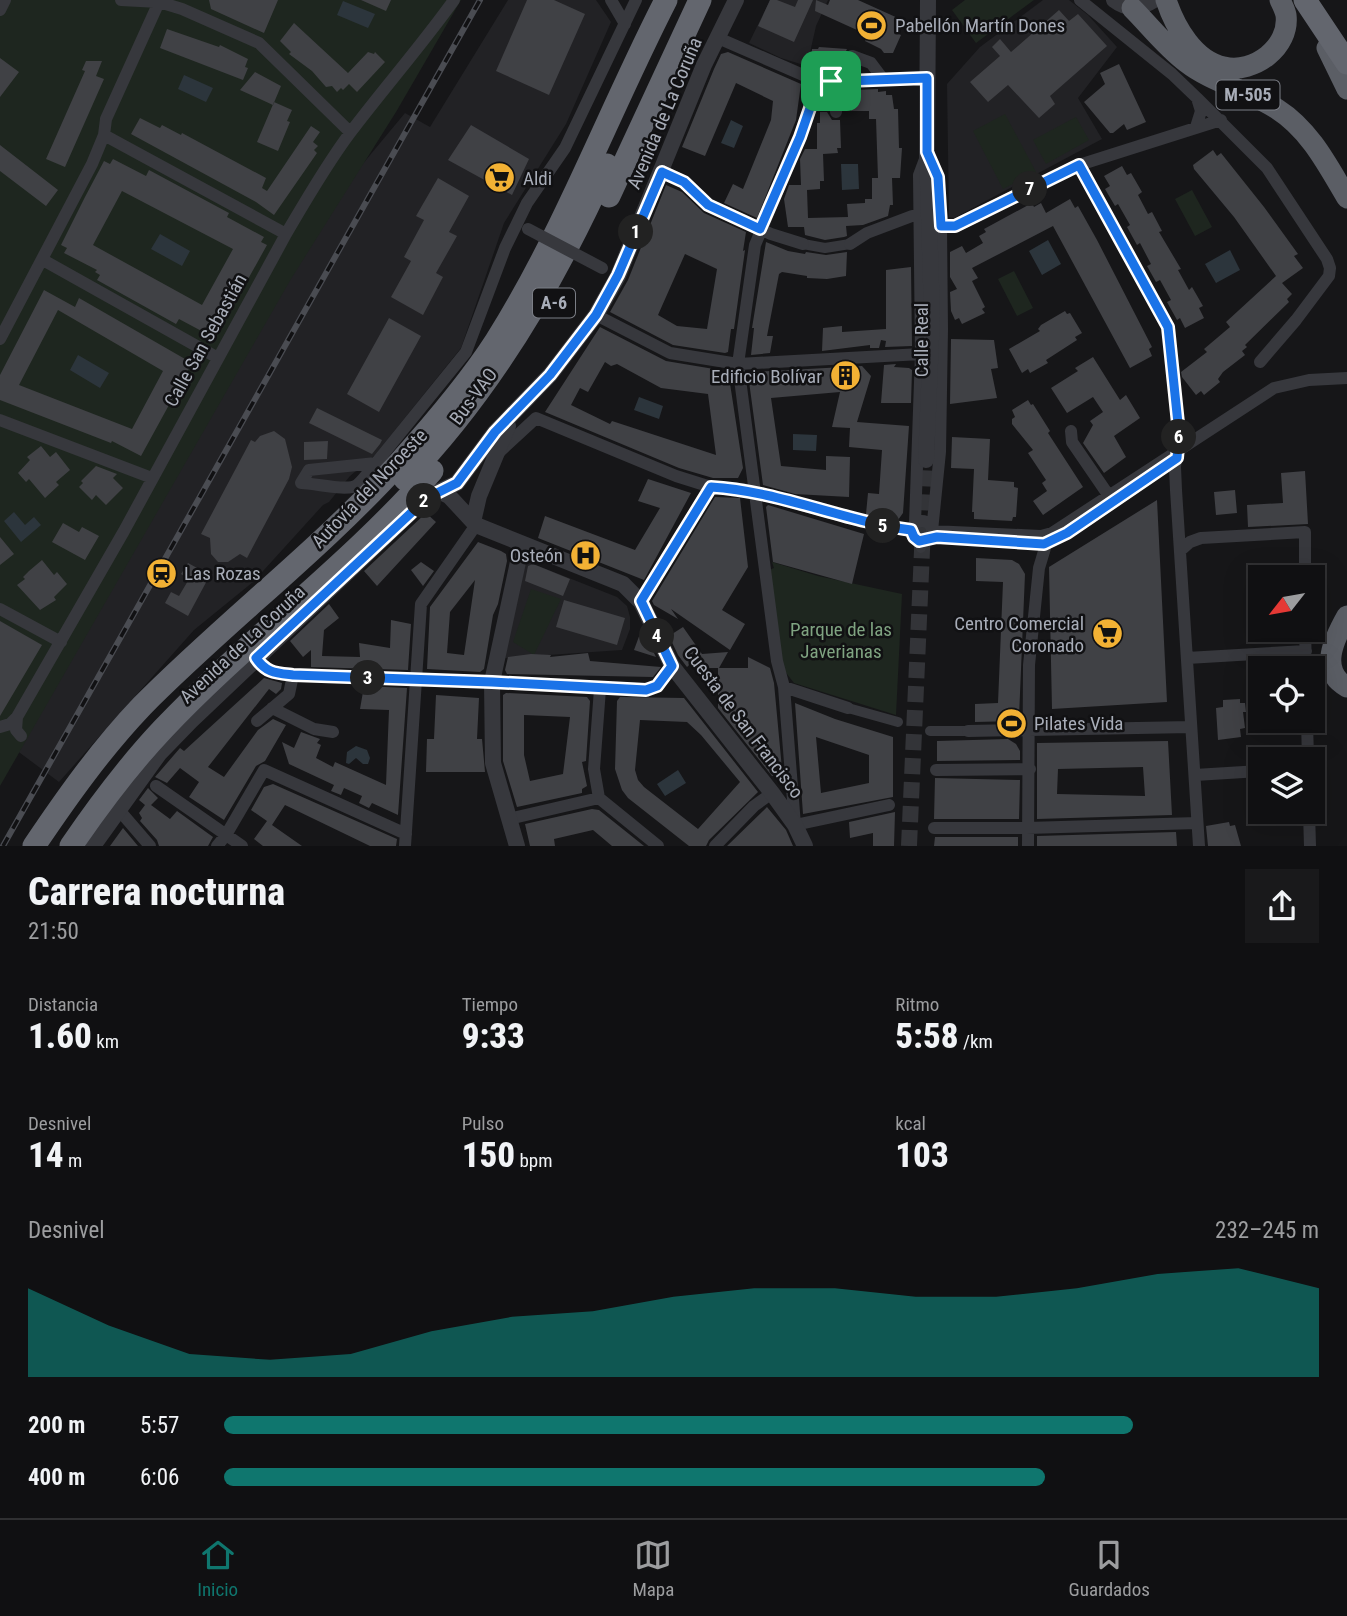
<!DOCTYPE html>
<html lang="es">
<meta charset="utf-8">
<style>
:root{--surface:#101012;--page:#19191b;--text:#f1f3f6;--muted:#9c9d9f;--line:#303032;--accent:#0f766e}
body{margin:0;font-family:"Roboto Condensed",sans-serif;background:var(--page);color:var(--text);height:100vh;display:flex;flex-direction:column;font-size:26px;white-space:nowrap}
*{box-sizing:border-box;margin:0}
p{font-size:23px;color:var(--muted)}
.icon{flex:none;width:38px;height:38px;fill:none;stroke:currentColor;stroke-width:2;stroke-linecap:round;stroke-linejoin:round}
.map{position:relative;height:846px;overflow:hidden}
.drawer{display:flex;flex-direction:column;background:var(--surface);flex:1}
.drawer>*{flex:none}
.needle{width:46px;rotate:239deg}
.controls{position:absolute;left:1248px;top:565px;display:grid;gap:14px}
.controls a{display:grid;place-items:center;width:77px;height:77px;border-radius:0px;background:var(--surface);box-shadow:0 7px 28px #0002,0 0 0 2px var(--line);font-size:35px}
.pin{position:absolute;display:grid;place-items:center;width:60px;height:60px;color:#fff;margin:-30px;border-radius:14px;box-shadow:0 4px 10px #0006}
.km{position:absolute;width:35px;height:35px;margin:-18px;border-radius:50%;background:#222;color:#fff;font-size:19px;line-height:35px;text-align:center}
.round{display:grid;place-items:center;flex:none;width:74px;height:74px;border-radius:0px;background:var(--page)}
.head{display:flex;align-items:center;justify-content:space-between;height:119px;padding:0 28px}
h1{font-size:38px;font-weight:800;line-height:52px}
.metrics{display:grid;grid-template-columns:repeat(3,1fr);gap:10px;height:119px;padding:7px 28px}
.metrics div{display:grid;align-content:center}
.metrics b{font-size:35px;font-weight:800}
.metrics small{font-size:19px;font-weight:400}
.metrics p{font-size:19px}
.chart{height:196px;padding:14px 28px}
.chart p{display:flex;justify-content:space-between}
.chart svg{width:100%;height:126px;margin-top:7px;fill:var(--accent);opacity:.7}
ul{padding:0 28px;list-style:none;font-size:23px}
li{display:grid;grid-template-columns:112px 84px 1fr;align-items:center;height:52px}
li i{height:18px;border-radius:9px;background:var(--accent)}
.dock{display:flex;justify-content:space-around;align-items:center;height:98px;border-top:2px solid var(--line);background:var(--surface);font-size:19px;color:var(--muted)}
.dock a{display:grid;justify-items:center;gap:4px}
.dock .current{color:var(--accent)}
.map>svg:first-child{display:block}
</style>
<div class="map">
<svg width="1347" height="846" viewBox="0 0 1347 846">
<rect width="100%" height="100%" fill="#161618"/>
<path fill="#222225" d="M508 0H596L611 22 566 124 504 223 461 348 375 455 350 476 329 502 323 505 253 582 194 630 59 782 4 741 292 249 405 113 430 127Z
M770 0H828L816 26 807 66 781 58 749 43Z
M1043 0H1069L1088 15 1117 47 1078 98 1102 139 954 218 949 217 947 84 980 47Z
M526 561 617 597 627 606 630 617V629L622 650 505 658 517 586Z"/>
<path fill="#1e261f" d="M0 0H461L396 112 291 279 0 786Z
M965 0H1034L976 43 952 10Z
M1005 114 1036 172 1003 189 973 131Z
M1076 117 1089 140 1046 164 1033 140Z
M1192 190 1212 227 1195 236 1175 199Z
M1014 271 1033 308 1017 316 998 279Z
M772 562 818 576 902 594 896 715 794 683 780 665 769 570 774 568Z
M531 589 561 599 534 655 513 642Z"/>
<path fill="#2c353c" d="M343 1 375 14 368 28 337 15Z
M184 75 213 88 206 102 178 89Z
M731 120 743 126 734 148 721 143Z
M841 164H858L859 189 842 190Z
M160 234 190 251 182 266 151 249Z
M1048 240 1061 264 1042 275 1029 251Z
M1230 250 1240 270 1216 283 1205 264Z
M78 355 109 373 100 388 70 370Z
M639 397 663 406 659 419 634 410Z
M793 434 817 435 816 451 793 450Z
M14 512 25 525 34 517 41 525 21 542 4 521Z
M356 746 367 750 370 758 368 764H363L356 758 349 764 346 763 347 752Z
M678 770 686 783 665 796 657 784Z"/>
<path fill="#404145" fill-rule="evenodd" d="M209 0H278L264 33 211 9Z
M361 0H391L386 11Z
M527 0H554L585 14 549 95 496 71Z
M770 0H777L795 7 798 0H813L794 42 758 26Z
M816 0 828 5 830 0H858L900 19 894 32 901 35 893 53H884L881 49 865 41 868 35 815 11Z
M1059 10 1069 21 1078 14 1107 46 1050 96 1055 104 1039 118 1008 85 988 102 970 82 1000 56 992 47 1000 39 1011 52Z
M294 23 348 73 368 52 374 54 375 52 385 62 357 92 349 84 343 90 341 88 337 92 332 86 326 87 312 71 289 54 291 52 280 41Z
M167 29 219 47 220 45 248 59 245 67 248 68 243 80 160 48Z
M819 47 847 49 843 57 846 62 851 65 850 72 823 71V68L811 67 812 49H818Z
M728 52 801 84 796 120 757 218 724 203 733 184 743 189 771 120 773 101 736 83 705 156 682 147 714 69 721 54Z
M0 58 19 72 0 97Z
M86 61H102L96 76 104 79 65 167 46 159 85 71 82 70Z
M1119 64 1146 122 1127 130 1124 124 1113 133H1110L1084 102 1105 84 1100 73Z
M255 72 281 86 273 105 240 90Z
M878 89V92L886 91V95H892L894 109H898L899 148H902L900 178H892L893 205H890L888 216 863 225 846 226 847 236 844 237 825 240 805 235 804 227H788L784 199 789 185H801L800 159 805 149H817V123H820V112H827L832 120H840L841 148H837L838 153 823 154 824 181H820V189L807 190 808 218 848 217 847 204 865 203V199H872V178H878L876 119H869V111H851V94H855V90Z
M274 102 292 110 287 121 290 122 278 151 257 142Z
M140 118 160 128 162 125 181 135 182 133 266 178 262 188 267 191 311 126 320 132 313 142 318 146 314 150 317 153 274 215 256 202 131 134Z
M471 125 529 159 512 195 448 160Z
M0 145 58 190 46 206 0 171Z
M1213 150 1217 156 1221 153 1264 207 1298 254 1294 256 1303 268 1282 283 1292 294 1287 299 1289 302 1245 345 1247 347 1242 351 1245 355 1223 372 1218 379 1220 382 1204 395 1201 391 1196 395 1182 377 1181 372 1207 352 1204 349 1230 327 1226 322 1276 276 1234 217 1194 169 1193 165Z
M113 159 146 176 149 170 229 213 227 217 264 237 261 242 267 245 217 335 211 331 209 335 179 319 176 324 97 280 100 275 95 272 97 270 64 253 67 248 61 245 85 197 104 161 110 164ZM122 191 233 249 202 305 93 245Z
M1122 166 1127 175 1131 173 1142 192 1138 195 1148 214 1152 212 1162 231 1159 232 1181 269 1178 270 1189 290 1192 287 1203 306 1199 308 1204 318 1185 328 1180 318 1177 320 1167 302 1171 300 1160 280 1156 282 1147 266 1151 264 1140 243 1137 245 1127 227 1130 225 1118 204 1115 206 1105 189 1110 186 1104 176Z
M438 178 469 196 449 232 457 236 436 273 443 277 423 315 391 297 411 261 404 257 424 220 416 216Z
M666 185 682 192 704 213 746 232 743 251 745 250 734 329H731L728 352 725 353 673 345 610 312 628 280ZM685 254 717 269 707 329 677 326 658 315Z
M1070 199 1075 208 1078 206 1097 240 1152 347 1149 349 1152 356 1130 368 1053 226 972 268 978 278 972 281 985 307 982 309 985 313 962 324 959 318 955 320 951 311 950 292 957 289 950 277V252L962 246 966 253 983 243 979 236 986 232 984 229 1032 203 1034 207 1041 203 1046 213Z
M766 242 788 251 805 254 806 252 826 255 847 252 846 276 827 279 807 278V276L782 272 779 274 767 336H773L770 353 751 355 754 328H752Z
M911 267 912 346 885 347 886 341 881 340 879 348H870V345L822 351 823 328 842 326V332L886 329V270Z
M44 290 75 307 79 298 192 363 141 456 112 441 111 443 0 400V375ZM58 310 163 371 132 429 19 385Z
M1065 311 1067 314 1070 313 1082 333 1075 337 1077 340 1046 360 1048 363 1030 373 1028 369 1022 373 1009 349 1040 331 1038 329 1041 325Z
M389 318 421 336 379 412 347 394Z
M600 327 666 361 720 370 729 377 743 468 738 478H713L679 468 545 412ZM605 362 611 366 617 364 661 388 708 394 716 455 612 421 610 424 571 405 580 388 588 392Z
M951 339 994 340 998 368 991 369 997 398 950 404Z
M1093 357 1120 400 1126 395 1140 418 1114 436 1126 457 1104 473 1083 443 1093 425 1090 421 1103 412 1093 397 1067 413 1051 388 1078 371 1075 368Z
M896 364 894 367 909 368 912 370 911 403H881L884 365Z
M862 366 871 376 857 422 909 426 903 513 898 520 866 514 868 493 879 494 882 450 849 447 850 428 832 427 840 392 771 398 781 466 826 470V456L850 457 849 497 795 494 763 485 748 374 752 372Z
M1028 400 1031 405 1033 404 1050 431 1048 433 1083 487 1043 515 1033 501 1047 491 1042 483 1046 480 1028 453 1033 450 1012 424V419L1015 417 1012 410Z
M317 408 382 440 380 444 372 454 309 423Z
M274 431 285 439 292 467 289 479 247 558 240 554 228 562H218L211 554 210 538 201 534 251 440 255 442 260 436Z
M952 437 990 439 988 480 1014 482V487L1018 488 1016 517H1013L1012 521 974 519V512H972L974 469 951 468Z
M328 441 327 459 304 460V442Z
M41 446 50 457 56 452 70 470 56 482 59 485 45 498 29 479 26 482 18 473 30 460 27 457Z
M96 466 117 474 113 478 123 488 106 505 96 495 92 500 79 487 83 483 81 481Z
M1305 471 1308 524 1248 527 1247 505 1283 503 1281 473Z
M648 479 691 493 644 580 538 538 545 516 635 550 660 508 638 501Z
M1235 490 1237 513 1216 515 1214 492Z
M715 497 740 498 748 567 722 610 745 624 730 650 671 609 678 619 654 605 652 601Z
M1157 500 1167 702 1052 709 1049 567Z
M768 505 864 534 852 584 773 562 766 507Z
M426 513 436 522 377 586 364 571Z
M63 523 79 532 82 527 99 536 85 560 52 542Z
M0 537 14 554 0 565Z
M478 542 501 551 506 554 507 561 498 604 493 615 484 669 480 672 427 669 430 607ZM475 580 464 655 447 653 450 612Z
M976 558 1012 560 1019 564 1025 574 1019 717 1016 721 975 722V704L998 703 1003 582 976 581Z
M42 560 54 575 57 572 67 584 54 597 56 600 40 610 17 585 25 579 23 577 29 571Z
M421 562 434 571 423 586 411 570Z
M188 563 210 575 188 616 165 603 171 592 179 596 189 579 181 574Z
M533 564 570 579 563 596 525 581 528 566Z
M564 600 625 618 617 645 556 627Z
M329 604 339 618 324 630 322 656 360 657 359 643 390 648 391 620 411 624 408 670 311 667V650L303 657 290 641Z
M0 621 42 645 0 716Z
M683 627 702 654 728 652 719 668H748V657L770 668 774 683 782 769 776 775 772 776 718 708V668H693L690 664 687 667 678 655 669 636Z
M641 631H643L656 657 634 650Z
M588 653 590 661 661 667 653 677 507 674 505 670 508 657 531 654 551 655 550 657Z
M264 678 282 683 281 689 276 694 269 689 208 767 224 777 258 730 273 719 286 725 265 761 256 766 224 820 189 797 199 782 180 768 167 783 155 777 180 748 184 751Z
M364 686 407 688 398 815 372 803 369 808 359 803 362 796 344 788 341 795 331 791 334 785 289 764 282 742 294 748 301 732 320 739 317 743 321 745 316 758 333 767 335 762 386 785 389 710 360 709Z
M506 693 587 697 590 701 586 761 582 762 587 786 582 789V793L517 807 503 761V695ZM524 715 570 717 563 774 530 781 524 755Z
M436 695 479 698 477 739H482L485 772H426L427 739H434Z
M620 697 684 698 758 792 709 840 706 846H689L628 798 622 790 615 769 617 701ZM640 720 687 722 701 735 740 782 698 829 644 787 638 780 635 770Z
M1240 699V703H1245L1246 712H1243L1245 728 1240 729 1241 737 1218 740 1216 708 1223 707V700Z
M795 703 835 719 893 737V797L803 814ZM816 737 869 755V783L821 793Z
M1008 739 1016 744 1020 751V760L937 761V741Z
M1168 741 1172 815 1037 819V743ZM1143 767 1145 796 1057 794 1058 769Z
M935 778 1020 780 1019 819H934Z
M273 784 397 839 396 846H370L285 805 272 825 302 846H263L254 839 267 821 251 810 264 787Z
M148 788 158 798 151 805 170 819 177 811 213 837 208 846H159L157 840 140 821 142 818 139 813 145 805 139 800Z
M767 807 786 830 793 846H727Z
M592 809 599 810 644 846H612L593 830 554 839 555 846H530L525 824Z
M895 812 894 846H873V833L850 838 849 822Z
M1229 822 1230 826 1235 825 1241 846H1208L1206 826Z
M123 828 138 846H110Z
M1176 832 1177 846H1037V836Z
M935 837H1018V846H934Z"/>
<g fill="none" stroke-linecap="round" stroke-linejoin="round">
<path stroke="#333438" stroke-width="16" stroke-dasharray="16 8" stroke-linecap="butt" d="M909 846 926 460"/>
<path stroke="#37383d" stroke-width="10" d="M803 244 825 248 850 244
M921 548 922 542
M848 708 898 722
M930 731H968"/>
<path stroke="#37383d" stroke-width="12" d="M121 0 159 2 182 9 259 43 350 132
M611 0 625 24
M1080 0 1172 74 1197 98 1201 111 1196 127
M0 10 5 0
M718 38 819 82 927 78
M852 56 871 63 883 79
M819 82 800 137 755 245 738 364 777 661 784 687 795 825 889 805
M1197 98 1267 168 1327 259 1330 268 1329 276 1296 320 1260 362
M836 112V80
M104 135 286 234
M930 159 938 177 941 226 942 329 940 452 932 531 1041 536 1052 533 1274 388 1309 380 1347 378
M1079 165 1168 327 1179 433 1175 467 1176 490 1199 846
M662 172 684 182 708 205 771 234 803 244
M941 226H955L1079 165 1221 120
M850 244 867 233 912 216H920
M43 260 218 358
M596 315 670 353 738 364 921 354
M0 339 92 164 104 135 106 119 159 2
M0 420 152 478
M1071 431 1072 442 1109 496
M496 455 536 418 676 476 711 487 743 489 864 522 911 531
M376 463 466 352 505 248 527 203 565 148 636 0
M376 463C370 470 364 479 357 485 348 492 314 483 301 483L309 470Z
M912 531a10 10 0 1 1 20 0a10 10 0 1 1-20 0Z
M915 523 921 354 919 175 925 159
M1181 550 1190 542 1201 538 1305 532V578
M641 602 711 487
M0 609 61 642
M1305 630 1306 668
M256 658C266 673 276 673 293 675L492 682 647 690 657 686 672 666
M1187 658 1306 651
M784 687 848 708
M272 708 314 729 333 732
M17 717 16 730 21 736
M257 721 289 694 293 675
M1307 721 1308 760
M0 727 10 724 17 717 124 531 286 234C306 200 326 165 350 133 384 88 421 46 454 0
M968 731 1191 727
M936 770 1030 769
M1195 775 1260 771
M156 786 242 846
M599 798 594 769 600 689
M599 798 658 846
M119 810 150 846
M1309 812 1310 846
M509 819 599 798
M934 828H1027L1197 823
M217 846 226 835 264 770 406 834
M405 846 421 604 476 525
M715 846 754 806 772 793
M1028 846 1029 665 1039 568 1045 548 1041 536"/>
<path stroke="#37383d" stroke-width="16" d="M1114 0C1127 10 1140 9 1154 0
M926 460 932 316 927 152 928 0
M439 491 449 496 476 525 623 584 641 602 672 666 772 793 795 825 805 846
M473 522 479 496 508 426
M93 846 159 754 191 721 427 497 457 483 495 432 550 375 596 315 618 276 704 65 736 0
M517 846 493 763 492 682 518 562 519 544"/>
<path stroke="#5b5e65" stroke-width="21" d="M1166 0C1175 27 1194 61 1224 67 1254 74 1290 47 1286 15 1285 10 1282 4 1280 0
M1132 8C1149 25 1166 47 1186 62 1213 83 1248 90 1277 109 1310 130 1328 166 1347 198
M1327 48 1347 89
M1347 616C1334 639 1318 671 1347 687"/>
<path stroke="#63666e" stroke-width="23" d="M1305 0 1347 63
M609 196 700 0
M405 479C492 389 556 279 607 165
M34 846C67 797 101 749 142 706 225 622 320 550 399 463 433 425 469 383 496 341 564 233 608 113 666 0
M71 846C99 805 129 765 163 729 248 639 350 565 432 471"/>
<defs>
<path id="rail" d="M3 846 480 0"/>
</defs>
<use href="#rail" stroke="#4a4c52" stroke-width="6"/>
<use href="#rail" stroke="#111113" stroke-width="3.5" stroke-dasharray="10" stroke-linecap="butt"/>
<path stroke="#37383d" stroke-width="12" d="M528 229 602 268"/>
</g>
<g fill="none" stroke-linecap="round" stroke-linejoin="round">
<defs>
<path id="route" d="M927 78V152L938 177 941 226H955L1079 165 1168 327 1179 433 1177 458 1067 533 1044 544 937 537 919 541 914 537 911 530C843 521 779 491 711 487L641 601 672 666 657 686 646 690 492 682 293 675C276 673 266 673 256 658L427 498 457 483 495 432 550 375 596 315 618 275 662 172 684 182 708 205 760 229 800 137 819 82Z"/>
</defs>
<use href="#route" stroke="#fff" stroke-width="14"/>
<use href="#route" stroke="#1a73e8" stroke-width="9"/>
</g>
<defs>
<symbol id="stadium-disc" viewBox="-11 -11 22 22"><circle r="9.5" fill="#f2b134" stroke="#111113"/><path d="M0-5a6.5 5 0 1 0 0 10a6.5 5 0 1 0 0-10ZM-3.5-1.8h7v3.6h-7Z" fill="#111"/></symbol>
<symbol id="supermarket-disc" viewBox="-11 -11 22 22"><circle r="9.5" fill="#f2b134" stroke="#111113"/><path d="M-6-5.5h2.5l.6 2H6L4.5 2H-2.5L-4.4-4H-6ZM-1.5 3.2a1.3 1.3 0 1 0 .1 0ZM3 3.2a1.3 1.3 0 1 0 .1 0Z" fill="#111"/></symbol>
<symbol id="building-disc" viewBox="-11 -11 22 22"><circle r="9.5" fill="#f2b134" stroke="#111113"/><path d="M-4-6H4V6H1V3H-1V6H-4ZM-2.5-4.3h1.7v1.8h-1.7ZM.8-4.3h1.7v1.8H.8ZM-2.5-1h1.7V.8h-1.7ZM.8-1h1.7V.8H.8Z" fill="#111"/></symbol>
<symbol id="hospital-disc" viewBox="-11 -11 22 22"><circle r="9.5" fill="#f2b134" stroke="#111113"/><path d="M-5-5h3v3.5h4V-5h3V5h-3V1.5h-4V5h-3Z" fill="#111"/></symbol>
<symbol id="station-disc" viewBox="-11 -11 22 22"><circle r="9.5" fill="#f2b134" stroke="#111113"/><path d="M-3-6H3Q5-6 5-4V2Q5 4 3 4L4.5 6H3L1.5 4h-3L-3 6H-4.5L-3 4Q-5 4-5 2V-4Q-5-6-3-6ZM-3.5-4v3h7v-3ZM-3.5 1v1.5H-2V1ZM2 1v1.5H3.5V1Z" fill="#111"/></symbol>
</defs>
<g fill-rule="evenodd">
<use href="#stadium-disc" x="854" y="8" width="35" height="35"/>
<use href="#supermarket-disc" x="482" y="160" width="35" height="35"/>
<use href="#building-disc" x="828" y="358" width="35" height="35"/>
<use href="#hospital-disc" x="568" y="538" width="35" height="35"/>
<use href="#station-disc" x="144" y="556" width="35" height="35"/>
<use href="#supermarket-disc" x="1090" y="616" width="35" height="35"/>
<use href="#stadium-disc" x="994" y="706" width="35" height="35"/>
</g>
<g text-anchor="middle" stroke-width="5" stroke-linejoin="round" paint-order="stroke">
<g fill="#111113" stroke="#7b7e86" stroke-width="2">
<rect x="1216.5" y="80.5" width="63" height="29" rx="5"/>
<rect x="533" y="288.5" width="42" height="29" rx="5"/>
</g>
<g font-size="18" font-weight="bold" fill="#a8adb8">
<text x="1248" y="101">M-505</text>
<text x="554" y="309">A-6</text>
</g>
<g font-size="19" fill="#a8adb8" stroke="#111113" text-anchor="start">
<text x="895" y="32">Pabellón Martín Dones</text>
<text x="523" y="185">Aldi</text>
<text x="822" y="383" text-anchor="end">Edificio Bolívar</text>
<text x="563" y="562" text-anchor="end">Osteón</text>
<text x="184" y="580">Las Rozas</text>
<text x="1084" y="630" text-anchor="end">Centro Comercial<tspan x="1084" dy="22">Coronado</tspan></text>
<text x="1034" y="730">Pilates Vida</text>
</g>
<g font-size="19" fill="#a8adb8" stroke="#111113">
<text transform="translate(664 113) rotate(-67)" y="7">Avenida de La Coruña</text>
<text transform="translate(205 340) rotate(-61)" y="7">Calle San Sebastián</text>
<text transform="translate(921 340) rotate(-90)" y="7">Calle Real</text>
<text transform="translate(473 396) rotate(-53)" y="7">Bus-VAO</text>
<text transform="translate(369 488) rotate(-46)" y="7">Autovía del Noroeste</text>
<text transform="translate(242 644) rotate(-43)" y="7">Avenida de La Coruña</text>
<text transform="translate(744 722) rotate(53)" y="7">Cuesta de San Francisco</text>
</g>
<g font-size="19" fill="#7fa381" stroke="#111113">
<text x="841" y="636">Parque de las<tspan x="841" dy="22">Javerianas</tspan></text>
</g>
</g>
</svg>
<div class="controls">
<a><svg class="needle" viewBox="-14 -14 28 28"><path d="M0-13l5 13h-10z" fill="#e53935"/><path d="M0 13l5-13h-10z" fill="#9c9d9f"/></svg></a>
<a><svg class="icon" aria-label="locate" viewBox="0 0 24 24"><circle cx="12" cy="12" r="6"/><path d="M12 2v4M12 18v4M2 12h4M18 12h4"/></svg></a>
<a><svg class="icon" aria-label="layers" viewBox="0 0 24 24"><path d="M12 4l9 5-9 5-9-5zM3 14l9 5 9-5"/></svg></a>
</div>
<div class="pin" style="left:831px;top:81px;background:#1e9e55"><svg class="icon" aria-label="arrive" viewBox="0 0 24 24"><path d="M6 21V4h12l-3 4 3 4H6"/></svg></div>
<b class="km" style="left:636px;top:232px">1</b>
<b class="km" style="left:424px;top:501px">2</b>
<b class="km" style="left:368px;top:678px">3</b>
<b class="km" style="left:657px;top:636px">4</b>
<b class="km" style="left:883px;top:526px">5</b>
<b class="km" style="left:1179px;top:437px">6</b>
<b class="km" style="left:1030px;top:189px">7</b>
</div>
<section class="drawer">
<div class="head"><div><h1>Carrera nocturna</h1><p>21:50</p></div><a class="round"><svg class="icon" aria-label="share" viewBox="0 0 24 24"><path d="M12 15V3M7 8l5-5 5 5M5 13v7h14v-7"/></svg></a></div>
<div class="metrics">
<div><p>Distancia</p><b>1.60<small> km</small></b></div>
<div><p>Tiempo</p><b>9:33</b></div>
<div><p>Ritmo</p><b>5:58<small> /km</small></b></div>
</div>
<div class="metrics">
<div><p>Desnivel</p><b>14<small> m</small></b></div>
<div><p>Pulso</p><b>150<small> bpm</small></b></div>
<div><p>kcal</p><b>103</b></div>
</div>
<div class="chart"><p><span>Desnivel</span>232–245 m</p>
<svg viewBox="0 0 160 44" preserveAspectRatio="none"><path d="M0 44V13L10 26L20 36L30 38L40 36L50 28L60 23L70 21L80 16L90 13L100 13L110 16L120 16L130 13L140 8L150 6L160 13V44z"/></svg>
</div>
<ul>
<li><b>200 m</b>5:57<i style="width:83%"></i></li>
<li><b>400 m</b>6:06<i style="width:75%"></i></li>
</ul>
</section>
<nav class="dock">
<a class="current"><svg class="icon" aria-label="home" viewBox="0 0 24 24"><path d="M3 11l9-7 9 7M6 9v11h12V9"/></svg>Inicio</a>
<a><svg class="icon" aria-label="map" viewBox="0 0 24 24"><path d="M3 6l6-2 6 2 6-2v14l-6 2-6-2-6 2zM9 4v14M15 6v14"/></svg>Mapa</a>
<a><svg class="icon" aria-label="saved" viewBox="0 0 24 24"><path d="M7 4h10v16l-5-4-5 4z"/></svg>Guardados</a>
</nav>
